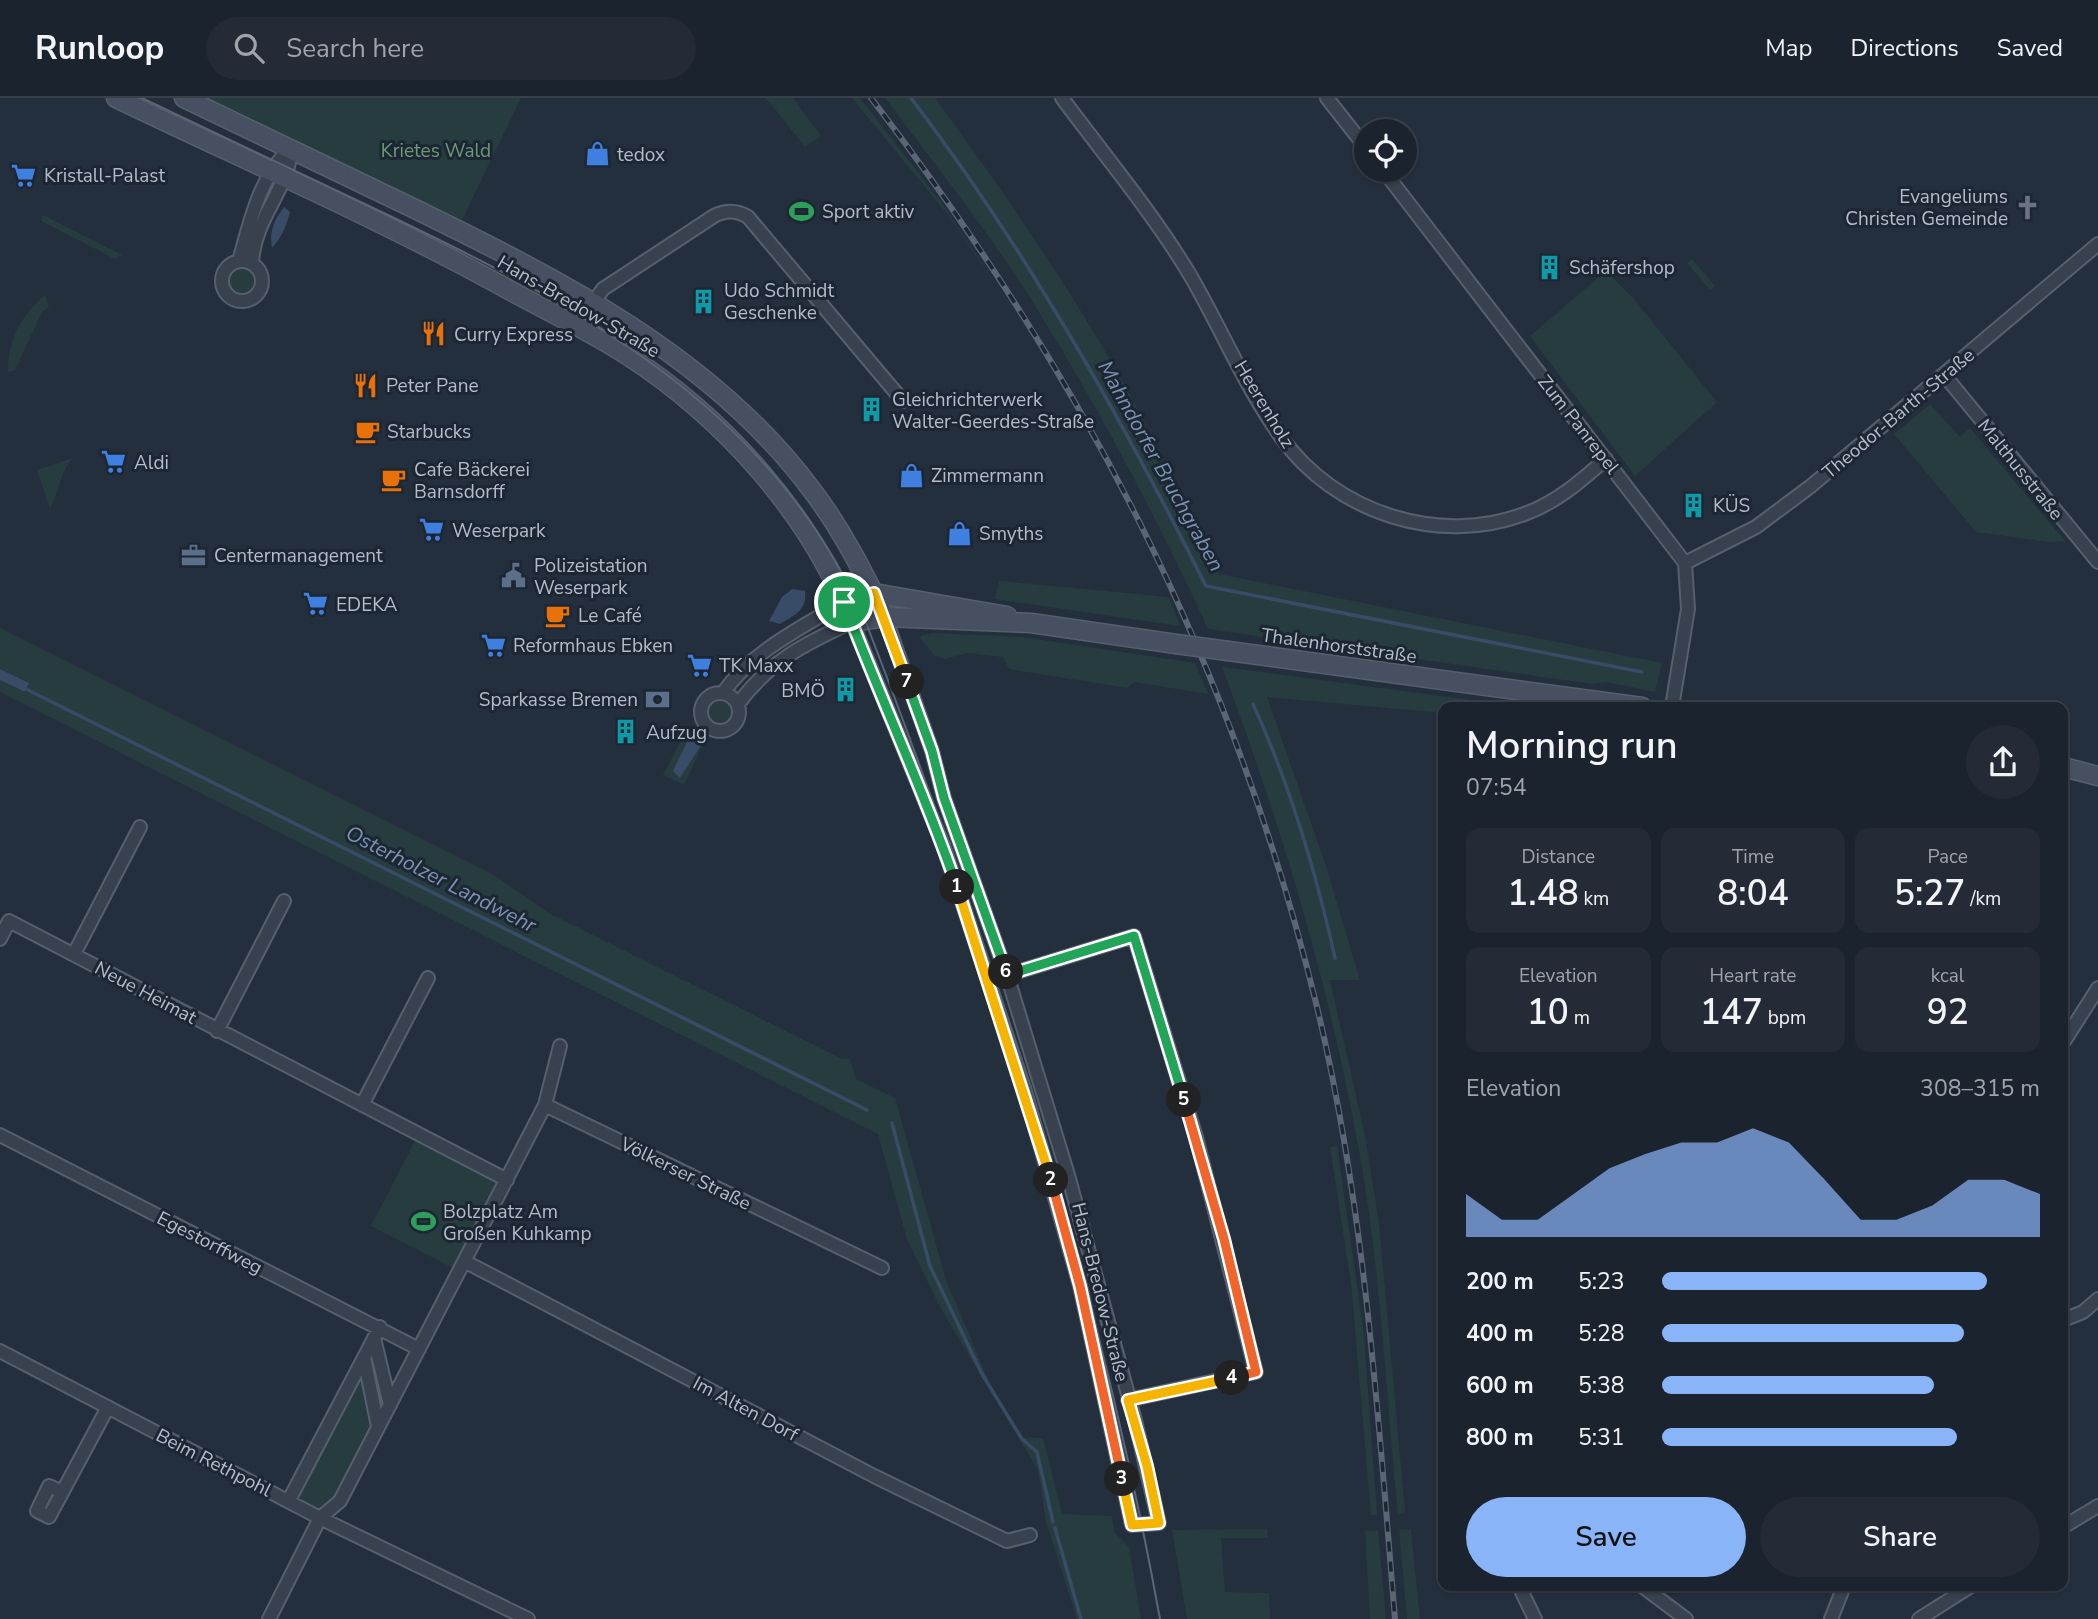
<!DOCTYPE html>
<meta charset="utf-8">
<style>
:root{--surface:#1b232e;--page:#242b36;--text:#f1f3f6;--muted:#a0a4aa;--line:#39404a;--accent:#8ab4f8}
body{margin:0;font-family:"Nunito Sans",sans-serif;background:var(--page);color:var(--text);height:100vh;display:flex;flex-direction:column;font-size:26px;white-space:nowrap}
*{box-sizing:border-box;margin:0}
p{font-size:23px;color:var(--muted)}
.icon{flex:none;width:38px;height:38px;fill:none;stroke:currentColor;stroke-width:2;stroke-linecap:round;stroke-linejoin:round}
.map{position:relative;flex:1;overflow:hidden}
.sheet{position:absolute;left:1438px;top:604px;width:630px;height:889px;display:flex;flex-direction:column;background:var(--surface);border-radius:14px;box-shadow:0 2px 5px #0004,0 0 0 2px var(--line)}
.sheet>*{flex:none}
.buttons{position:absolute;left:1354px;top:21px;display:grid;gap:14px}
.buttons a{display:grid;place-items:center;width:63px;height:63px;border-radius:50%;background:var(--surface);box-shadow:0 2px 5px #0004,0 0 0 2px var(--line);font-size:35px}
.pin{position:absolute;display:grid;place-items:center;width:60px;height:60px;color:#fff;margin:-30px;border:4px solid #fff;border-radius:50%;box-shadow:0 2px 7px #0007}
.km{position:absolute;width:35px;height:35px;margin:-18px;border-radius:50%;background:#222;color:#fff;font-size:19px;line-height:35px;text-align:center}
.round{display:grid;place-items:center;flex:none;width:74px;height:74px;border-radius:37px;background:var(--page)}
.summary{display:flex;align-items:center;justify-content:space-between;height:119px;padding:0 28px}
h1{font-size:38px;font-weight:600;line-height:52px}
.figures{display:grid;grid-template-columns:repeat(3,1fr);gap:10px;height:119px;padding:7px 28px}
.figures div{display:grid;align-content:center;border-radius:14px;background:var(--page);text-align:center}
.figures b{font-size:35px;font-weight:600}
.figures small{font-size:19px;font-weight:400}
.figures p{font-size:19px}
.chart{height:196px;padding:14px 28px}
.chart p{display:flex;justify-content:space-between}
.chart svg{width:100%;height:126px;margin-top:7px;fill:var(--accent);opacity:.7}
.button{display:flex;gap:14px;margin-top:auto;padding:14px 28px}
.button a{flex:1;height:80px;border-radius:42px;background:var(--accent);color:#111;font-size:28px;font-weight:600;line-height:80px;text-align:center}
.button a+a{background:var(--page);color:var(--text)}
ul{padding:0 28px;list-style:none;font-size:23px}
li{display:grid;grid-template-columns:112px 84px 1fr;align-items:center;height:52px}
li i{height:18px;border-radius:9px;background:var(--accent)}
header{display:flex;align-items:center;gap:42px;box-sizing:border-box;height:98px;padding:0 35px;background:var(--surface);border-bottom:2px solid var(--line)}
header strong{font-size:33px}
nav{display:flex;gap:38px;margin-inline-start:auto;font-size:24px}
.search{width:490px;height:63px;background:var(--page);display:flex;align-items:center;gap:18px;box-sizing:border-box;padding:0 24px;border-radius:38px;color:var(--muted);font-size:26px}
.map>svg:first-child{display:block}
</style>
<header>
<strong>Runloop</strong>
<div class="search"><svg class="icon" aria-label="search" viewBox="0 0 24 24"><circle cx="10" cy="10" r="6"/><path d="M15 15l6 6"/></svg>Search here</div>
<nav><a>Map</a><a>Directions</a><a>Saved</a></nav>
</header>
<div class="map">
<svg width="2098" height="1521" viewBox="0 0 2098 1521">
<rect width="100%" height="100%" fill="#242f3e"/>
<path fill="#263c3f" d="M207 0H521L462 122Z
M766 0H793L821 38 805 49Z
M852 0H860L941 104 1022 225 949 118Z
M885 0H935C994 80 1051 163 1102 248 1146 321 1182 399 1219 476L1662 565 1655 594 1607 584 1592 586 1208 531C1156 417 1096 305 1029 198 985 129 934 65 885 0Z
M43 117 122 157 115 161 41 123Z
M1692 161 1715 188 1710 192 1687 165Z
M228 183a13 13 0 1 1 26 0a13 13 0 1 1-26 0Z
M1606 173 1633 200 1717 304 1635 378 1530 238Z
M45 197 49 209 42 214 15 272 8 274C7 243 22 216 45 197Z
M1930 306 1960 339 1970 330 2065 443 2048 444 1976 434 1894 336Z
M73 360C60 373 59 394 50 411L37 372Z
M999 483 1169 499 1180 528 995 501Z
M0 530 494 777 549 815 840 960 850 961 856 981 895 1000 946 1182 990 1286 1022 1340H1043L1062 1416 1112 1418 1114 1434 1129 1449 1141 1521H1077L1046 1424 1038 1372 941 1211 907 1141 878 1036 0 594V582L25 594 29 585 0 571Z
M932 535 1022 539 1195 565 1208 596 1134 584 1127 590 1009 571 1003 559 967 555 945 561 935 558 919 539Z
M1222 569 1524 609H1444V615L1267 599 1326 768 1360 882H1330L1365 1038 1379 1125 1405 1414 1398 1416C1386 1297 1381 1176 1360 1058 1330 889 1282 729 1222 569Z
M706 614a14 14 0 1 1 28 0a14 14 0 1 1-28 0Z
M695 633 703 647 684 687 663 677 681 642Z
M416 1041 499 1084 455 1171 371 1128Z
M1337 1048 1364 1237 1377 1417H1371L1351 1185 1330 1049Z
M361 1273 373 1328 333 1404 321 1412 299 1400 298 1394Z
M1267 1431 1268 1440H1221L1225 1494 1269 1495 1270 1521H1187L1172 1432Z
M1399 1431 1411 1432 1420 1521H1407Z
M1378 1432 1386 1521H1370L1365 1433Z"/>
<path fill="#394c67" d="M284 109 290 114C286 128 282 139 272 150 269 134 274 122 284 109Z
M792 491 805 493C807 512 795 517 780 526L769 523 782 499Z
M0 571 29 585 25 594 0 582Z
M694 637 701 647 680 680 673 673 688 642Z"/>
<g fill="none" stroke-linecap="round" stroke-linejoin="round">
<path stroke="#394c67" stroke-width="3.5" d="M911 0C1027 153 1120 317 1206 488L1642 574
M24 590 867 1012
M1253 606C1290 687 1316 774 1335 860
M892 1025 930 1168 982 1276 1022 1341 1037 1354 1053 1424
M1055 1430 1081 1521"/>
<defs>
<path id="minor" d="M1062 0C1105 58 1153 115 1190 177 1221 230 1245 289 1281 339 1335 415 1440 449 1527 415 1557 404 1582 382 1606 361
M1327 0 1367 51
M1383 72 1685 465 1688 511 1672 609
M239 163C250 125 259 79 290 51
M222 183a20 20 0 1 1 40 0a20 20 0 1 1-40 0Z
M252 165C254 119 292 87 290 51
M593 205 603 191 714 118C726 112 736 112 748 119L903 303
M1945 278 2098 464
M1685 465 1756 429 1811 388 2098 146
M701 614a19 19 0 1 1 38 0a19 19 0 1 1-38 0Z
M723 595C752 553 801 530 844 504
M738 606C770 563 804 546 852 524L943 747 1024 990 1080 1188 1132 1427 1159 1425 1135 1322 1068 1077 1007 877 944 700 932 653 885 519
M0 841 9 823 507 1082
M74 856 140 729
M1001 879 1134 838 1196 1039 1256 1274 1128 1302
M217 933 284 803
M2063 945 2098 890
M362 1007 428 880
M545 1007 882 1170
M0 1037 419 1251
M466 1164 874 1378 1007 1443 1030 1437
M2063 1222 2083 1214 2098 1201
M374 1240 390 1307
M0 1253 320 1420 528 1521
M364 1259 378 1329
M62 1394 49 1388 37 1413 49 1419 108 1309
M289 1402 380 1229
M2063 1429 2098 1408
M1519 1488 1535 1521
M1642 1488 1686 1521
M269 1521 320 1420 340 1403 545 1007 560 948
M1831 1521 1844 1488
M1919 1521 1971 1488"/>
<path id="secondary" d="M116 0C245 62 376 119 502 188 543 211 587 231 627 257 723 319 811 416 852 524L885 519 1031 525 1176 546
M184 0C260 37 337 73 413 110 558 181 712 258 811 391 841 430 864 475 885 519
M844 504 874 495 1007 518
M1228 553 1642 609
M2063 669 2098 678"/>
</defs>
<use href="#minor" stroke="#565f6c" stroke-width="16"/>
<use href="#secondary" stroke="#565f6c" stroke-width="21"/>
<use href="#minor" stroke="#38414e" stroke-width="12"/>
<use href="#secondary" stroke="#465061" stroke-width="18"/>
<path stroke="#5a6575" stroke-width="2" d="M142 0C218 36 294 73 371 109 572 204 772 307 865 522 990 846 1098 1178 1160 1521"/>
<defs>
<path id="rail" d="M871 0C1084 278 1234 568 1317 909 1365 1109 1378 1317 1395 1521"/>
</defs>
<use href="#rail" stroke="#5a6575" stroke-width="6"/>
<use href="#rail" stroke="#1d2633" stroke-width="3.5" stroke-dasharray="10" stroke-linecap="butt"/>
<defs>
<path id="secondary-bridge" d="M1176 546 1228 553"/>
</defs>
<use href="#secondary-bridge" stroke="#565f6c" stroke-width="21" stroke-linecap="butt"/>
<use href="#secondary-bridge" stroke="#465061" stroke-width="18"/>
</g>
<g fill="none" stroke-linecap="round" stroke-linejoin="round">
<defs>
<path id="split-1" d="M844 504C880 600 924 692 957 789"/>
<path id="split-2" d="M957 789 1051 1082"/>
<path id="split-3" d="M1051 1082 1080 1188 1122 1381"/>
<path id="split-4" d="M1122 1381 1132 1427 1159 1425 1147 1368 1128 1302 1232 1280"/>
<path id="split-5" d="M1184 1002 1224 1141 1256 1274 1232 1280"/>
<path id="split-6" d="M1006 874 1007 877 1134 838 1184 1002"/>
<path id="split-7" d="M907 584 932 653 944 700 1006 874"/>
<path id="split-8" d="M844 504 874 495 907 584"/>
</defs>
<use href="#split-1" stroke="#fff" stroke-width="14"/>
<use href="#split-2" stroke="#fff" stroke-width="14"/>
<use href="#split-3" stroke="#fff" stroke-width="14"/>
<use href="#split-4" stroke="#fff" stroke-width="14"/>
<use href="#split-5" stroke="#fff" stroke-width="14"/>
<use href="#split-6" stroke="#fff" stroke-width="14"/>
<use href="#split-7" stroke="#fff" stroke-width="14"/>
<use href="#split-8" stroke="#fff" stroke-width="14"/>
<use href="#split-1" stroke="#22a559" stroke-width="9"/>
<use href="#split-2" stroke="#f5b400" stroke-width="9"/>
<use href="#split-3" stroke="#f0652b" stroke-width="9"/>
<use href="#split-4" stroke="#f5b400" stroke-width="9"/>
<use href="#split-5" stroke="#f0652b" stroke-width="9"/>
<use href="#split-6" stroke="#22a559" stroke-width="9"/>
<use href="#split-7" stroke="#22a559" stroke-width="9"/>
<use href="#split-8" stroke="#f5b400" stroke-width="9"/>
</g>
<defs>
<symbol id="shop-bare" viewBox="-9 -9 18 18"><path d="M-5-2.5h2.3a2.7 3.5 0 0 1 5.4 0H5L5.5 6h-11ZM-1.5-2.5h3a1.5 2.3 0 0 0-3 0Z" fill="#3f7fe0" stroke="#1d2633" stroke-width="2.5" paint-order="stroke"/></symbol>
<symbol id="supermarket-bare" viewBox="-9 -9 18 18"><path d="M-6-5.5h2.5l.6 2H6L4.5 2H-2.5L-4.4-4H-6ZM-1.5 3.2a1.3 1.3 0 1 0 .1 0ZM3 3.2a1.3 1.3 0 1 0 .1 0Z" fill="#3f7fe0" stroke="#1d2633" stroke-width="2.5" paint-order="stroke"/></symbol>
<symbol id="church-bare" viewBox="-9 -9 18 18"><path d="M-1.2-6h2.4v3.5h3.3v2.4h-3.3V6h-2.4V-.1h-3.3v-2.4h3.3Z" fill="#6b7280" stroke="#1d2633" stroke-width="2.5" paint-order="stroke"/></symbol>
<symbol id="stadium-bare" viewBox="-9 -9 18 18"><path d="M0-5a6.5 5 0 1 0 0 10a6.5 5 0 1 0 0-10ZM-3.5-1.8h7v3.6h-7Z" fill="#2e9e5b" stroke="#1d2633" stroke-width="2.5" paint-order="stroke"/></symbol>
<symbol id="building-bare" viewBox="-9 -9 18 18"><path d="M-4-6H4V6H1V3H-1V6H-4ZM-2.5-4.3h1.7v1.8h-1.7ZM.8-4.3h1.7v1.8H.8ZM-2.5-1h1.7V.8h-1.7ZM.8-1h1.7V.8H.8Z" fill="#0f9aa8" stroke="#1d2633" stroke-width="2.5" paint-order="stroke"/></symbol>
<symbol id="restaurant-bare" viewBox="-9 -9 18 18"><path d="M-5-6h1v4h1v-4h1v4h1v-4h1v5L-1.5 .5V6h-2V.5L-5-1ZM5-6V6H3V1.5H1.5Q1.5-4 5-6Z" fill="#e8710a" stroke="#1d2633" stroke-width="2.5" paint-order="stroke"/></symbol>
<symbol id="cafe-bare" viewBox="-9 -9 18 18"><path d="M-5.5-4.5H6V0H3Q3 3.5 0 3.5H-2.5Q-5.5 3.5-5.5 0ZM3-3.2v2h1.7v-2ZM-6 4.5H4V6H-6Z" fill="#e8710a" stroke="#1d2633" stroke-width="2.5" paint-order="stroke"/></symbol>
<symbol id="office-bare" viewBox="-9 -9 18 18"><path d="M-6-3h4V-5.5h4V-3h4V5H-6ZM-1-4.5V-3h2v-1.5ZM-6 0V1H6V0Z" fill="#5c6f8a" stroke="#1d2633" stroke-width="2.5" paint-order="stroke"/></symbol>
<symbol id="civic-bare" viewBox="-9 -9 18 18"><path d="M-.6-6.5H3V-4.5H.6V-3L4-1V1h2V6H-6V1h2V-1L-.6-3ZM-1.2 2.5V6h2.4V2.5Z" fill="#5c6f8a" stroke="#1d2633" stroke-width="2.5" paint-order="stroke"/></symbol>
<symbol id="bank-bare" viewBox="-9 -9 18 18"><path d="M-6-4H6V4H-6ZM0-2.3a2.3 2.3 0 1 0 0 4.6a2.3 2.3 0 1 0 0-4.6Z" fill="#5c6f8a" stroke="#1d2633" stroke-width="2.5" paint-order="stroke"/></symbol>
</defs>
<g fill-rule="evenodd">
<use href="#shop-bare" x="580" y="38" width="35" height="35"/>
<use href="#supermarket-bare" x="6" y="60" width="35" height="35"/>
<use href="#church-bare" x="2010" y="92" width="35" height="35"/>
<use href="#stadium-bare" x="784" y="96" width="35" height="35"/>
<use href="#building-bare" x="1532" y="152" width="35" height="35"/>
<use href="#building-bare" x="686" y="186" width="35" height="35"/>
<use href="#restaurant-bare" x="416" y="218" width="35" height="35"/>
<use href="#restaurant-bare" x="348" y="270" width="35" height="35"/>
<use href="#building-bare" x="854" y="294" width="35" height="35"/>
<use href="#cafe-bare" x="350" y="316" width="35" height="35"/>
<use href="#supermarket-bare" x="96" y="346" width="35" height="35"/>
<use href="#shop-bare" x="894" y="360" width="35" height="35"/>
<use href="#cafe-bare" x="376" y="364" width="35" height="35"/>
<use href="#building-bare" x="1676" y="390" width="35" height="35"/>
<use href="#supermarket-bare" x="414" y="414" width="35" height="35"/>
<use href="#shop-bare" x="942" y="418" width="35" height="35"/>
<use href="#office-bare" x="176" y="440" width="35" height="35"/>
<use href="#civic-bare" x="496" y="460" width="35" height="35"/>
<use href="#supermarket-bare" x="298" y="488" width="35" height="35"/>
<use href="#cafe-bare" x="540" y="500" width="35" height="35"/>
<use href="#supermarket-bare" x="476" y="530" width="35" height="35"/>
<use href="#supermarket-bare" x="682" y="550" width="35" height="35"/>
<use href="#building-bare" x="828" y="574" width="35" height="35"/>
<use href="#bank-bare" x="640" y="584" width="35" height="35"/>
<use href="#building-bare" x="608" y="616" width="35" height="35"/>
<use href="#stadium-bare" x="406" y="1106" width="35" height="35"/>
</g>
<g text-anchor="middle" stroke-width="6" stroke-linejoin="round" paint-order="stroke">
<g font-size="19" fill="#6b9a76" stroke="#1d2633">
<text x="436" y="59">Krietes Wald</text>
</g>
<g font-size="19" fill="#b4bcc9" stroke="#1d2633" text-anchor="start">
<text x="617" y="63">tedox</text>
<text x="44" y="84">Kristall-Palast</text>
<text x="2008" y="105" text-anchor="end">Evangeliums<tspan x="2008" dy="22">Christen Gemeinde</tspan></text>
<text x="822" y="120">Sport aktiv</text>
<text x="1569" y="176">Schäfershop</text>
<text x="724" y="199">Udo Schmidt<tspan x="724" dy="22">Geschenke</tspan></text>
<text x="454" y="243">Curry Express</text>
<text x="386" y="294">Peter Pane</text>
<text x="892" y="308">Gleichrichterwerk<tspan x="892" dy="22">Walter-Geerdes-Straße</tspan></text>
<text x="387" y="340">Starbucks</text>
<text x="134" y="371">Aldi</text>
<text x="414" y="378">Cafe Bäckerei<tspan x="414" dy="22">Barnsdorff</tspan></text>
<text x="931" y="384">Zimmermann</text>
<text x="1713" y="414">KÜS</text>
<text x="452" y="439">Weserpark</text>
<text x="979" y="442">Smyths</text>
<text x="214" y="464">Centermanagement</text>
<text x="534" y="474">Polizeistation<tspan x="534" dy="22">Weserpark</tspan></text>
<text x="336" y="513">EDEKA</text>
<text x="578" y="524">Le Café</text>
<text x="513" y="554">Reformhaus Ebken</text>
<text x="719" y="574">TK Maxx</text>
<text x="825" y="599" text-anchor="end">BMÖ</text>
<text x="638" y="608" text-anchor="end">Sparkasse Bremen</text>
<text x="646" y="641">Aufzug</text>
<text x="443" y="1120">Bolzplatz Am<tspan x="443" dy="22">Großen Kuhkamp</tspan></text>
</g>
<g font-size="19" fill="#b4bcc9" stroke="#1d2633">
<text transform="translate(579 208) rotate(30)" y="7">Hans-Bredow-Straße</text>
<text transform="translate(1265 306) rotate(59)" y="7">Heerenholz</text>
<text transform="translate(1898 315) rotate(-40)" y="7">Theodor-Barth-Straße</text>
<text transform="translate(1579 326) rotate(52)" y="7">Zum Panrepel</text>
<text transform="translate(2021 371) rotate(51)" y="7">Malthusstraße</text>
<text transform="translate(1339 547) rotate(8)" y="7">Thalenhorststraße</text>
<text transform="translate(146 894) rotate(28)" y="7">Neue Heimat</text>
<text transform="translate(686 1075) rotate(26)" y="7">Völkerser Straße</text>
<text transform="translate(210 1144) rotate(27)" y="7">Egestorffweg</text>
<text transform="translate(1101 1194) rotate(76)" y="7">Hans-Bredow-Straße</text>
<text transform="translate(746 1310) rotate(28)" y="7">Im Alten Dorf</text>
<text transform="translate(214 1364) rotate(27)" y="7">Beim Rethpohl</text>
</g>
<g font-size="21" font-style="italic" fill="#7c92b1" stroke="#1d2633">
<text transform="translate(1161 368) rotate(61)" y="7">Mahndorfer Bruchgraben</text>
<text transform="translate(441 781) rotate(27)" y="7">Osterholzer Landwehr</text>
</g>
</g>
</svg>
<div class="buttons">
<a><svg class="icon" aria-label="locate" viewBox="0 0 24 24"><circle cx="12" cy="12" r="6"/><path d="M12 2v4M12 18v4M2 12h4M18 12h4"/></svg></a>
</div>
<div class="pin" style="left:844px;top:504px;background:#1e9e55"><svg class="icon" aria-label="arrive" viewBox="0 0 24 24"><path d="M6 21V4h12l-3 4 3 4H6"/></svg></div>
<b class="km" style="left:957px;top:789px">1</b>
<b class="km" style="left:1051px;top:1082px">2</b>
<b class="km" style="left:1122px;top:1381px">3</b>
<b class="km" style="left:1232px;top:1280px">4</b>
<b class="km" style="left:1184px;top:1002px">5</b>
<b class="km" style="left:1006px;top:874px">6</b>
<b class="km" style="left:907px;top:584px">7</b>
<section class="sheet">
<div class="summary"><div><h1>Morning run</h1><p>07:54</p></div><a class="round"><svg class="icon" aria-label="share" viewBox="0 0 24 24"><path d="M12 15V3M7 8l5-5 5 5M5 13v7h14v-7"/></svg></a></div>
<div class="figures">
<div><p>Distance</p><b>1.48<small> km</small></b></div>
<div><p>Time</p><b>8:04</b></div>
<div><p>Pace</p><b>5:27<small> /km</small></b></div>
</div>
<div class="figures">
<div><p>Elevation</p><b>10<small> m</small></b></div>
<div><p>Heart rate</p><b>147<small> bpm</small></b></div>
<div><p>kcal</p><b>92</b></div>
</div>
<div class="chart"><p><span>Elevation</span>308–315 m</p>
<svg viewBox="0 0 160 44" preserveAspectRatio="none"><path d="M0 44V29L10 38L20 38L30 29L40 20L50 15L60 11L70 11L80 6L90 11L100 24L110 38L120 38L130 33L140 24L150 24L160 29V44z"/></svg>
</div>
<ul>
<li><b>200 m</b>5:23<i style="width:86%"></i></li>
<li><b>400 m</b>5:28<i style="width:80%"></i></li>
<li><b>600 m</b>5:38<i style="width:72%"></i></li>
<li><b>800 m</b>5:31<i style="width:78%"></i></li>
</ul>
<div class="button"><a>Save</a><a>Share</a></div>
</section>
</div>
